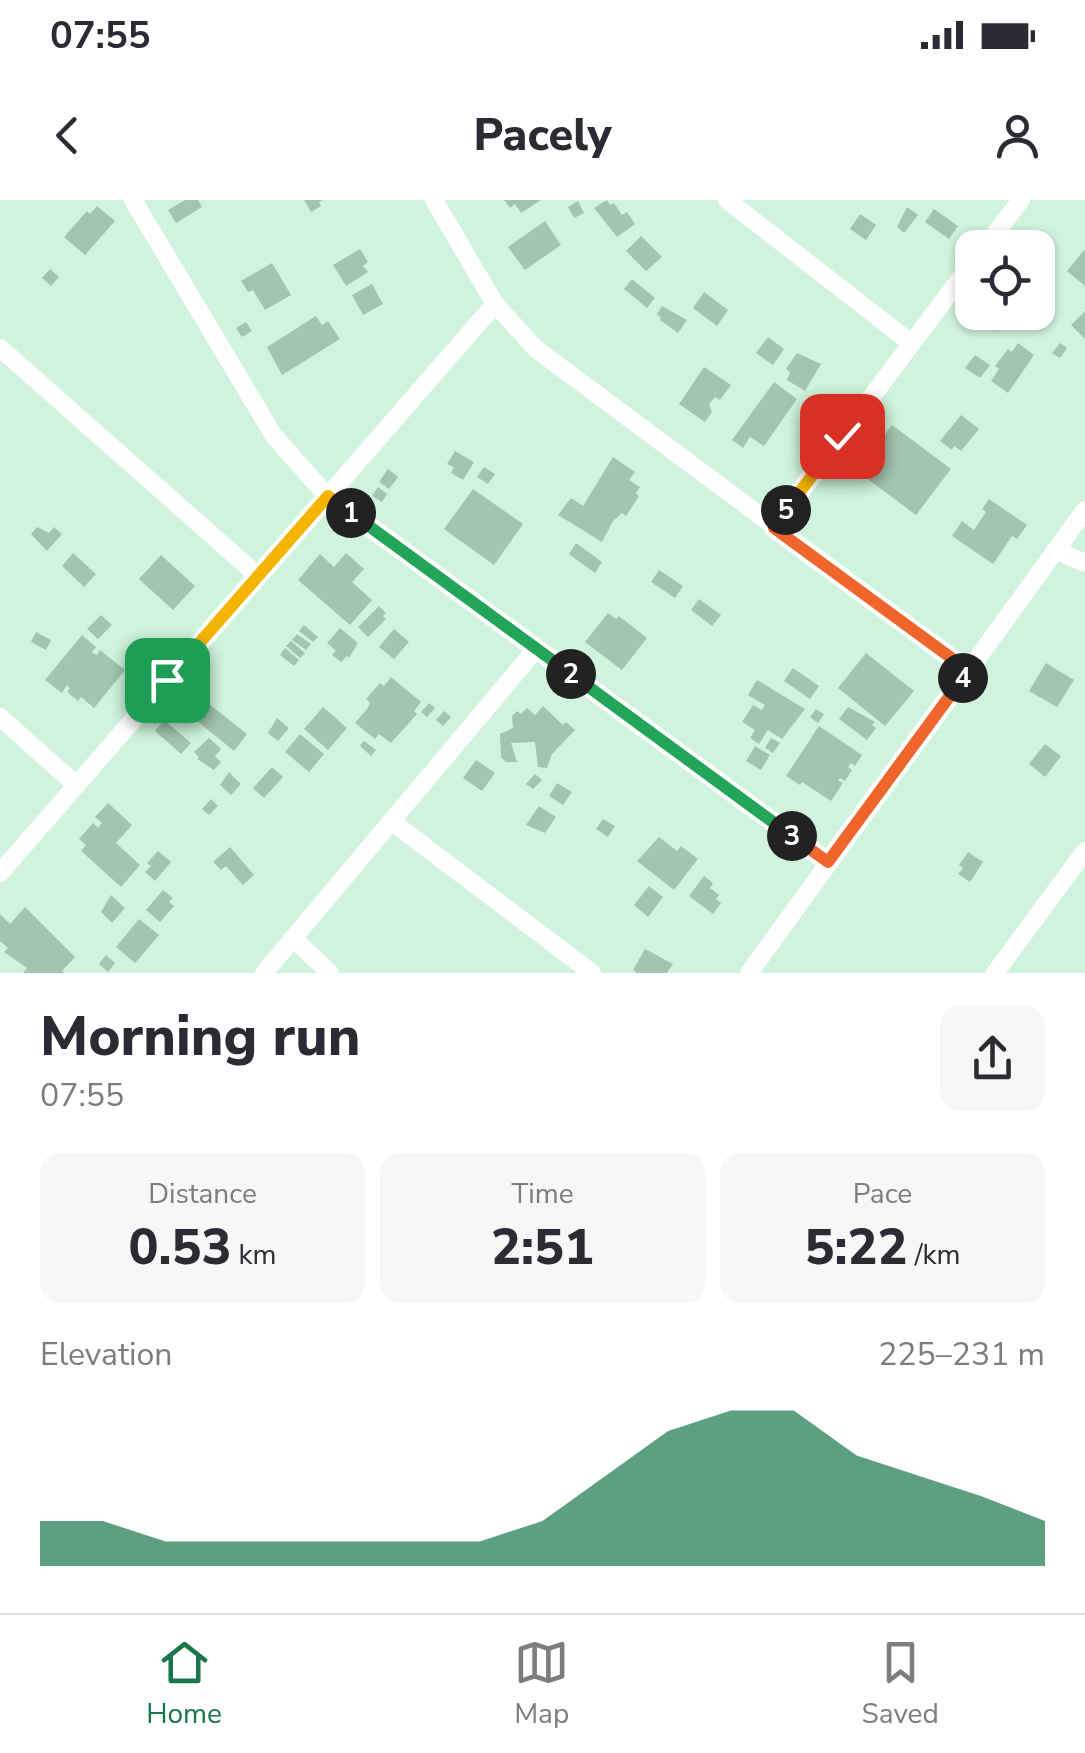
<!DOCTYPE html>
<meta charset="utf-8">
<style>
:root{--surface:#fff;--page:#f7f7f7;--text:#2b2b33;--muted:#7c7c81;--line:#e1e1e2;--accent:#1a774c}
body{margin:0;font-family:"Nunito Sans",sans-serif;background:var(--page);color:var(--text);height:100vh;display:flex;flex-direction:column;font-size:38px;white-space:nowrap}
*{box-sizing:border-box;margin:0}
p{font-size:32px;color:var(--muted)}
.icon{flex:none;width:55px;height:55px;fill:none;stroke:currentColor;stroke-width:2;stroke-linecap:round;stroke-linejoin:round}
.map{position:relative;height:773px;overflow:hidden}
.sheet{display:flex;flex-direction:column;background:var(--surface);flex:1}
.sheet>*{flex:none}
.tools{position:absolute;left:955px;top:30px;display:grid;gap:20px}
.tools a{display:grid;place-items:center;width:100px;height:100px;border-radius:20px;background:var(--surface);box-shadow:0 2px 8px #0004;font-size:50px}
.pin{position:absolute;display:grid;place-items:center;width:85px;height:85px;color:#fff;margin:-42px;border-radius:20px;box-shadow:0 5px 15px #0006}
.km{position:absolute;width:50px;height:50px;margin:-25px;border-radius:50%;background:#222;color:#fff;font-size:28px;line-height:50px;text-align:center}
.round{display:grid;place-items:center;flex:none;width:105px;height:105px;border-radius:20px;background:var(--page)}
.headline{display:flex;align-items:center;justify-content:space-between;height:170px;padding:0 40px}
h1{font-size:55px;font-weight:800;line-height:75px}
.figures{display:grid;grid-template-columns:repeat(3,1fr);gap:15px;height:170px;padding:10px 40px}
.figures div{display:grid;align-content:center;border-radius:20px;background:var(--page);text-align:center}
.figures b{font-size:50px;font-weight:800}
.figures small{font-size:28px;font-weight:400}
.figures p{font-size:28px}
.chart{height:280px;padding:20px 40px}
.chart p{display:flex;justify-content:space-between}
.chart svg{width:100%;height:180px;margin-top:10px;fill:var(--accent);opacity:.7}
.status{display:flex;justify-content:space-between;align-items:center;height:70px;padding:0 50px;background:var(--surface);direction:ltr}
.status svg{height:28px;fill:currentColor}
header{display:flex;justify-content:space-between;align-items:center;height:130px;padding:0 40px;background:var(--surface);font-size:45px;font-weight:800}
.dock{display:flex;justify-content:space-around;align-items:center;height:140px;border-top:2px solid var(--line);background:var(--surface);font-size:28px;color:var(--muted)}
.dock a{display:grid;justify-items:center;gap:5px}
.dock .current{color:var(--accent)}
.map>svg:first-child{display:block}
</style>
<div class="status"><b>07:55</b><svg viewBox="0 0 49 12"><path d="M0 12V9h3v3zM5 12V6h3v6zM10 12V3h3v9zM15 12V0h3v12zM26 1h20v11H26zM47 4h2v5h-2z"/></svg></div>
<header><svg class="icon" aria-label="back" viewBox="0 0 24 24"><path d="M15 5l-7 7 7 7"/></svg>Pacely<svg class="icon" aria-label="person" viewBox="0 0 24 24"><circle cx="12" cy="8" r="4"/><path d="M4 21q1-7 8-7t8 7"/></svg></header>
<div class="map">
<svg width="1085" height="773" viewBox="0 0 1085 773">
<rect width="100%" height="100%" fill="#cff3dd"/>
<path fill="#a3c5b0" d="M185 0H198L202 7 176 23 168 10Z
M304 0H323L319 2 321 6 311 12Z
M504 0H541L521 13 515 4 510 8Z
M607 0 610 5 614 3 622 15 627 12 635 24 617 37 594 8Z
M578 1 584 13 574 18 568 7Z
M97 6 115 21 85 55 64 37 87 11 90 14Z
M907 7 918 15 904 33 897 27Z
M934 9 958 26 949 39 925 22Z
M860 14 876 25 866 40 850 29Z
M545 21 561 45 525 70 508 47Z
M641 36 662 57 646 71 626 51Z
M360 49 368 62 363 66 368 72 346 86 333 65Z
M1085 49V86L1067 71Z
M272 63 291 95 265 110 253 90 248 92 241 81Z
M50 69 59 77 51 86 42 78Z
M632 79 655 98 647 108 624 89Z
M372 84 383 104 363 115 352 95Z
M704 92 728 110 717 126 693 108Z
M662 106 687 120 678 133 660 120 661 118 657 114Z
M1085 111V139L1071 125Z
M976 112H993L1003 120 995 131 974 116Z
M316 116 322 125 328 121 340 139 282 175 267 147Z
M246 122 252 131 242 137 236 128Z
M768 137 784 149 773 165 756 153Z
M1018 143 1034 155 1008 193 991 181 999 169 995 166 1008 149 1012 152Z
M1060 143 1067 148 1060 158 1052 153Z
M797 153 821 164 805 191 787 180 790 172 786 169Z
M975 155 990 165 980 178 965 168Z
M704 167 731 185 720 200 715 197 709 204 712 212 705 222 679 204Z
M774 182 797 199 764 246 750 237 743 248 732 240Z
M961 215 979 229 961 251 954 246 952 250 940 241Z
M892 225 951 269 916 315 857 271Z
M455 251 474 262 463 280 451 273 454 267 447 264Z
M613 257 635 272 629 280 640 287 636 293 639 296 626 316 622 313 613 321 602 342 558 315 571 298 583 306Z
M484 267 495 274 488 284 477 277Z
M388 269 398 277 389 289 379 282Z
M378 287 387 294 382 302 372 296Z
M473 289 523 324 494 365 444 329Z
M989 299 1027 325 1017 339 1012 336 993 364 952 336 962 321 974 330 986 312 982 309Z
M37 327 49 333 54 327 62 334 47 351 31 334Z
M576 343 602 362 595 373 569 354Z
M73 353 96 374 84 387 62 366Z
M346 353 364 369 352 382 372 400 350 425 298 380 320 354 334 367Z
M161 355 195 386 173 410 139 379Z
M659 370 683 386 675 398 651 382Z
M699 399 721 415 712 426 691 410Z
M379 406 386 413 383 416 386 419 368 437 358 427Z
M608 413 616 419 619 416 647 438 622 470 585 442Z
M101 415 112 425 98 439 87 429Z
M304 425 318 437 313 442 299 431Z
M340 428 358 443 349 458 347 456 341 462 332 455 336 451 327 443Z
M394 429 409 442 394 459 379 447Z
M36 432 51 440 46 450 31 442Z
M297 434 311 444 306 450 292 440Z
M82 435 96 447 92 452 97 455 100 450 125 470 94 508 81 497 78 501 67 492 70 488 67 485 62 493 45 480Z
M291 441 305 453 300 458 286 446Z
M285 448 299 460 294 466 280 455Z
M866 453 914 491 885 526 838 488Z
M1046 463 1074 480 1057 507 1029 491Z
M793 468 819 486 810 499 784 481Z
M391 477 421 502 414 511 417 514 391 543 379 534 375 539 355 523 367 509 370 503 366 499 380 483 384 486Z
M757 480 805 509 782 539 768 530 759 544 750 538 755 530 742 522 753 505 762 510 765 505 748 495Z
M204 500 247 534 234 551 191 516Z
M429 503 435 508 427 517 421 512Z
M543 506 563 525 566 522 575 530 552 554 547 568 538 567 535 542 511 543 517 562H506L501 557 500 534 513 528 512 516 517 511 521 514 527 508 535 515Z
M323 507 347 528 328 550 304 529Z
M848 507 875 522 872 525 876 528 867 540 839 519Z
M816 509 824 514 818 523 810 517Z
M444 511 451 517 443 526 436 520Z
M277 518 289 528 278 541 268 533Z
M164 520 191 543 181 554 155 531Z
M819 526 862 555 855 566 851 563 848 567 852 570 845 581 840 578 838 580 843 583 831 601 802 582 800 585 786 576Z
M300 534 324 554 309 572 285 552Z
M209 538 221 549 215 556 221 562 214 570 197 559 199 557 194 552Z
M771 538 780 543 773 553 765 548Z
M364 541 376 550 371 556 360 546Z
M1045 544 1061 556 1045 577 1029 564Z
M755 546 770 555 761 570 746 561Z
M476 560 495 573 482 591 463 578Z
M272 567 283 577 264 598 253 588Z
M229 572 241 584 231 595 220 585Z
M535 574 542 580 533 589 526 584Z
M557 583 572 592 563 605 549 596Z
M211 599 218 606 209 615 202 609Z
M108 603 132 625 116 643 140 665 121 687 81 651 86 645 79 639 93 623 98 628 102 623 95 617Z
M539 606 556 617 545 633 526 625Z
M603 619 615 626 608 637 596 629Z
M659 637 677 651 681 646 698 659 674 690 637 661Z
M230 647 254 675 243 685 226 666 221 670 213 662Z
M158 651 171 662 155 681 145 672 151 666 147 663Z
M968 652 983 662 970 682 958 674 963 668 959 665Z
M704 676 713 683 710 688 719 695 716 699 721 703 713 714 689 696Z
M649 686 663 697 648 717 634 705Z
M163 690 173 698 169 702 174 706 160 722 146 710Z
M111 695 125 708 112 723 101 712Z
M25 707 75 757 62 771 64 773H23L27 768 4 752 8 748 0 741V714L10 724Z
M139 719 159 735 135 763 116 747Z
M645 749 673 764 667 773H637L633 770Z
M106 755 115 763 108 772 99 764Z"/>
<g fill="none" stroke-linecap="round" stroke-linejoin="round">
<path stroke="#fff" stroke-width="18" d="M133 0 274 236 328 297 828 662
M434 0 495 104 536 149 969 471
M727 0 911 143
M984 48 1021 0
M0 148 257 375
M773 328 972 63
M1055 350 1085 363
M0 517 76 585
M391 621 592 773
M0 673 495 104
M294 739 330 773
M264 773 536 449
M749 773 1085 310
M995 773 1085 651"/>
</g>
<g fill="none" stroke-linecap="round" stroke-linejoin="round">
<defs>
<path id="split-1" d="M167 480 328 296 351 313"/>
<path id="split-2" d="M351 313 571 474"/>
<path id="split-3" d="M571 474 792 636"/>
<path id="split-4" d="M792 636 828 662 963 478"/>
<path id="split-5" d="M786 310 774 328 969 471 963 478"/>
<path id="split-6" d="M786 310 842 236"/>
</defs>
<use href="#split-1" stroke="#fff" stroke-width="20"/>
<use href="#split-2" stroke="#fff" stroke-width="20"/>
<use href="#split-3" stroke="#fff" stroke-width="20"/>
<use href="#split-4" stroke="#fff" stroke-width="20"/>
<use href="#split-5" stroke="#fff" stroke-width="20"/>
<use href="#split-6" stroke="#fff" stroke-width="20"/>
<use href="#split-1" stroke="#f5b400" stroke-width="12"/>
<use href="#split-2" stroke="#22a559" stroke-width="12"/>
<use href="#split-3" stroke="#22a559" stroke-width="12"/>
<use href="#split-4" stroke="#f0652b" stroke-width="12"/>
<use href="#split-5" stroke="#f0652b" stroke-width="12"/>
<use href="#split-6" stroke="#f5b400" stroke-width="12"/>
</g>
</svg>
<div class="tools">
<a><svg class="icon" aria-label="locate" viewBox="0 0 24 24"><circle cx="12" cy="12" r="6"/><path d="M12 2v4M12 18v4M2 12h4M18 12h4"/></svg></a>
</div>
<div class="pin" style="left:167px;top:480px;background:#1e9e55"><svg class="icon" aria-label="arrive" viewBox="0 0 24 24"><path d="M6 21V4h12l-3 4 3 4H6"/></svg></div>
<div class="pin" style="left:842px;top:236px;background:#d93025"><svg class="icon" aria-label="check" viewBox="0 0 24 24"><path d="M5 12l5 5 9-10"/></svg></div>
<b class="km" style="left:351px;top:313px">1</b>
<b class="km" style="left:571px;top:474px">2</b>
<b class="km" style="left:792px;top:636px">3</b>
<b class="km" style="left:963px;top:478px">4</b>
<b class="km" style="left:786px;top:310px">5</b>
</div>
<section class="sheet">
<div class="headline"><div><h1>Morning run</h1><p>07:55</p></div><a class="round"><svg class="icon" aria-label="share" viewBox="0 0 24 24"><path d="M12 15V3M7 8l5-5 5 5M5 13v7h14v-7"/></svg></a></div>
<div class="figures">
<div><p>Distance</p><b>0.53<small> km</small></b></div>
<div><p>Time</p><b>2:51</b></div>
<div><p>Pace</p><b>5:22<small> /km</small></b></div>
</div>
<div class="chart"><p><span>Elevation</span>225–231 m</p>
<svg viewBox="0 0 160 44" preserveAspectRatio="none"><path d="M0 44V33L10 33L20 38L30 38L40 38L50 38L60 38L70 38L80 33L90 22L100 11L110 6L120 6L130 17L140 22L150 27L160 33V44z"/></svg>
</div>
</section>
<nav class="dock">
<a class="current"><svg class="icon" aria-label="home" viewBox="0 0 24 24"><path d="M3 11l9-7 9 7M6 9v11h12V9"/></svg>Home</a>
<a><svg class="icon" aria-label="map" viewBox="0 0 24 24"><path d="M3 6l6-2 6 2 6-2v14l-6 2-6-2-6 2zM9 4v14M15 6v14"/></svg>Map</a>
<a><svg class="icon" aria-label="saved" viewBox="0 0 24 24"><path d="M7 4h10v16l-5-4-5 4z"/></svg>Saved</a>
</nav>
